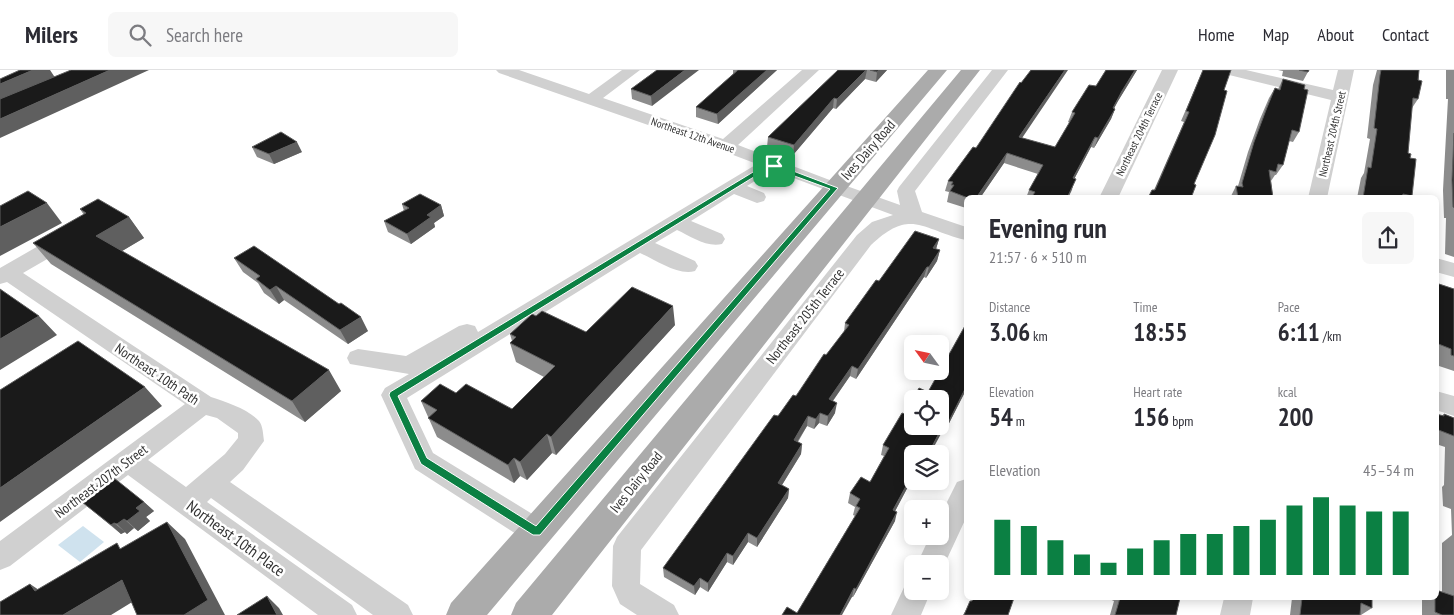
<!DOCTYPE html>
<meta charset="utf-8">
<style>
:root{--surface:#fff;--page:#f7f7f7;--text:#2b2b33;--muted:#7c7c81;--line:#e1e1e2;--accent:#0b8043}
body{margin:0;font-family:"PT Sans Narrow",sans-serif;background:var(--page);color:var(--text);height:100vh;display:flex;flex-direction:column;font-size:19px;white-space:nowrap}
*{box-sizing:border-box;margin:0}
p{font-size:16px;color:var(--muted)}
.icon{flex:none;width:28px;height:28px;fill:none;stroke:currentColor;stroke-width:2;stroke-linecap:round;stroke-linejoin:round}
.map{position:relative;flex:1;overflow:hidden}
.side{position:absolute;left:964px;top:125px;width:475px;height:405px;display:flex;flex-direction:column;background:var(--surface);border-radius:8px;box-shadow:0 2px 12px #0003}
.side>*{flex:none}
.needle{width:32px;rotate:303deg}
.fabs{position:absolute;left:904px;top:265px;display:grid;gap:10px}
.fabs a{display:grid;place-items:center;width:45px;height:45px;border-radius:8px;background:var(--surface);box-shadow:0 2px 12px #0003;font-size:25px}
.pin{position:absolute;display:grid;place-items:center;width:42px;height:42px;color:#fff;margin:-21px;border-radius:10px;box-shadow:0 2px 8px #0006}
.round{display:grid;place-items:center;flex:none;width:52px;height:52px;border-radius:8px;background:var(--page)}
.summary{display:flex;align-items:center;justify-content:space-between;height:85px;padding:0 25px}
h1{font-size:28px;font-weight:600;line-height:38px}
.metrics{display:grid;grid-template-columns:repeat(3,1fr);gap:8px;height:85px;padding:5px 25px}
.metrics div{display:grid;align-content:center}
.metrics b{font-size:25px;font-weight:600}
.metrics small{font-size:14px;font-weight:400}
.metrics p{font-size:14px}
.chart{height:140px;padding:10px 25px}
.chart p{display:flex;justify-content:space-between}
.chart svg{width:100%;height:90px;margin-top:5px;stroke:var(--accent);stroke-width:6}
header{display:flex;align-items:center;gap:30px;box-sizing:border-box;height:70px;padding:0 25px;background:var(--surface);border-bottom:1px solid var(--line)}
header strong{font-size:24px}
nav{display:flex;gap:28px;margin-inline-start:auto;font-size:18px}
.search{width:350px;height:45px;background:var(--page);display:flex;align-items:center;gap:12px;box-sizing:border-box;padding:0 18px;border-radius:8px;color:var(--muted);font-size:19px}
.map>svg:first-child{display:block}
</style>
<header>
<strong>Milers</strong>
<div class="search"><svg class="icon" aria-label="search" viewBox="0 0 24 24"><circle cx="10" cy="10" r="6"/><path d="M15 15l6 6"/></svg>Search here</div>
<nav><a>Home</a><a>Map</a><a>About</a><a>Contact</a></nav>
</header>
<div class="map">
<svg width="1454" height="545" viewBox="0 0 1454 545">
<rect width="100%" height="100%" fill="#fff"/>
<path fill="#cfe2ee" d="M83 456 104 472 80 492 58 475Z"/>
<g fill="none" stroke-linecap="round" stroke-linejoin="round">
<path fill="#d0d0d0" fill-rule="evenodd" d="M496 0H519L589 24 622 0H640L603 28 723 69 802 0H819L738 75 827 109 900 135 897 121 899 117 992 0H1008L915 121 922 142 966 157V170C922 160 911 137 871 175L641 480 640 514 674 535 679 545H637L620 534 612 516 613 476 617 467 857 165 872 152 893 145 772 100 747 116 764 123 766 127 764 131 757 133 734 124 691 151 722 164 725 169 722 174C707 178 690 166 677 160L655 173 695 191 698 196 695 201C678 206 656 190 640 183L407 328 433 383 547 453 551 462 547 471 537 474 527 471 415 399 381 325 385 318 409 304 350 294 347 288 350 282 358 279 406 286 459 256 467 254 475 256 478 262 757 94 720 80 499 3Z
M1162 0H1178L1118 128H1099Z
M1218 0H1246L1333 20 1338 0H1354L1327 128H1308L1331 30 1221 3Z
M68 162 75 163 78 168 75 173 23 203 211 327C226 332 248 339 259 351 263 356 263 364 264 371L243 400 230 412 408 535 413 545H373L211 428 207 432 352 535 357 545H318L128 405 10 496 0 500V471L185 334 7 212 0 214V198L61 163ZM206 345 217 348 238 363V368L225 384 186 417 148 390Z
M1436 188 1454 193V207L1436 202Z
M1436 321 1454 326V346L1436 340Z
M966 409V448L940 504V494H917L930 466H940V446L957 412Z
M912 509V521H931L921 545H891L907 511Z
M1224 528H1253L1250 545H1220Z"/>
<path fill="#ababab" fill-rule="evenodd" d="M928 0H947L487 545H446L451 533Z
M961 0H980L552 545H511L516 533Z"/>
</g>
<path fill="#8c8c8c" d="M657 0 652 36 632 29 631 19Z
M733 0H777L718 54 696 47V37L733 4Z
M838 0H887L876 12 865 9 836 39 833 38 793 85 767 77 768 67Z
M1106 0H1137L1118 31 1114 38 1115 39 1111 49 1094 78 1091 77 1074 109 1072 120 1068 128H1026L1029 120 1038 104 1004 93 980 128H966V138L947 132 949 122 945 121 948 111 976 78 1022 68 1055 77 1070 53 1068 52 1072 42 1096 16Z
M1203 0 1224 20 1194 114 1191 128H1148L1152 120H1154L1184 52 1181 51Z
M1278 0H1309L1303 11 1282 6 1283 1Z
M1377 0H1419L1418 29 1412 38 1408 83 1410 88 1412 126 1411 128H1357L1361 108 1364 103 1370 69 1367 68 1373 15Z
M1446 0H1454V187L1445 184 1446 148H1444L1443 120 1448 29H1446Z
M1283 9 1304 19 1299 62 1293 72 1289 71 1283 95 1276 105H1275L1271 111 1273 128H1231V126L1236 116H1238L1248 82 1260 49 1269 28 1275 18 1278 19Z
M252 77 302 82 274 94 257 87Z
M402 134 441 135 444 146 434 153 435 157 411 174 388 162 384 151 404 141Z
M80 139 129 147 144 168 122 181 341 321 305 352 51 194 33 173 84 145Z
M939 169 936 179 940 180 937 191 926 208 924 207 856 309 850 306 833 331 835 343 827 356 819 353 814 359 807 356 798 372 802 374 801 384 782 415 789 419 788 428 757 477 748 472 733 495 727 492 708 522 700 517 695 525 664 507 663 498 778 346 796 326 844 262 845 253 879 211Z
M234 188 368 261 348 274 284 230 279 234 264 223 258 213 243 202Z
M1436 213 1454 219V301L1439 296V290L1436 289Z
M536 246 586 262 675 255 556 385 552 383 527 410 520 406 514 413 437 367 421 331 512 339 544 307 516 292 510 273 512 271 510 264Z
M966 254V320L944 363 942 362 912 384V409L895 441V451L853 527H852L797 543 855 446 853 445 855 437 848 433 850 423 870 412 884 386 881 385 883 375 905 344 928 322Z
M1436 344 1442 346 1444 344 1454 348V545H1422V528H1436L1442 522V473L1452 465 1451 439 1443 436 1442 417 1444 415 1445 377 1436 374Z
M104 415 144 432 154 441 146 447 150 451 138 461 134 458 127 464 125 462 121 464 82 432Z
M973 528H1014L1008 545H963Z
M1107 528H1180L1176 545H1110L1114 531Z
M1292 528H1372V538L1361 545H1290Z"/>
<path fill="#5f5f5f" d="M33 0H50L56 9 0 33V14Z
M110 0H149L0 68V49Z
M685 0H699L652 36 651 26Z
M767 0H777L718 54 717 44Z
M866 0H867L865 9 836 39 837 29Z
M879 0H887L876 12 877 2Z
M1065 0H1068L1016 77 1019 67Z
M1135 0H1137L1118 31 1109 48 1113 38 1122 21Z
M834 28 833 38 793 85 794 75Z
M1115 39 1111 49 1094 78 1098 68Z
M1095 67 1091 77 1069 119 1073 108Z
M297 72 302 82 274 94 269 84Z
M1007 83 1004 93 980 128H976Z
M1076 109 1068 128H1067Z
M47 133 62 153 0 186V157Z
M441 135 444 146 434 153 435 157 411 174 407 164 427 145Z
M129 147 144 168 112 187 96 166Z
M939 169 936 179 933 178Z
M940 180 937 191 926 208 929 197Z
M927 197 924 207 856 309 858 299Z
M276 216 284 230 279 234 270 220Z
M673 236 675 255 556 385 551 367Z
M39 246 57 265 0 300V269Z
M361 247 368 261 348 274 340 260Z
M852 296 850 306 827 339 829 329Z
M329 300 341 321 305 352 292 331Z
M145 317 162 336 0 452V418Z
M966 317V320L944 363 948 353Z
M837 333 835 343 827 356 828 346Z
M820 343 819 353 814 359 816 349Z
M808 346 807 356 792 380 794 370Z
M945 352 942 362 930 384H928Z
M547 364 552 383 527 410 520 392Z
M802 374 801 384 777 423 778 413Z
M514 388 520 406 514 413 508 395Z
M912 405V409L891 449 893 440Z
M789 419 788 428 757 477V468Z
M144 432 154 441 146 447 150 451 138 461 127 451 136 438Z
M897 442 895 451 853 527 856 519Z
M124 449 134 458 127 464 117 454Z
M167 452 185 469 225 545H184Z
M114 453 125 462 121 464 111 455Z
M748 463V472L733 495V486Z
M727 483V492L708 522V513Z
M700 508V517L695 525 694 516Z
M122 510 142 526 111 545H63Z
M30 514 54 530 35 521Z
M854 518 852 527 842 545H840Z
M267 526 279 538 283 545H277Z"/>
<path fill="#1a1a1a" stroke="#5f5f5f" d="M20 0H33L0 14V9Z
M71 0H110L0 49V29Z
M657 0H685L651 26 631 19Z
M738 0H767L717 44 696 37Z
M838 0H866L837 29 834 28 794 75 768 67Z
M870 0H879L877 2Z
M1031 0H1065L1019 67 1055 77 1075 43 1072 42 1089 15 1096 16 1106 0H1135L1122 21 1113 38 1115 39 1098 68 1095 67 1073 108 1076 109 1067 128H1031L1035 122 1029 120 1043 95 1007 83 976 128H968L950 121 954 115H951L953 112 948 111 973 77 976 78 1020 12 1021 13Z
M1203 0H1231L1224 20 1227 21 1215 65 1194 114 1196 115 1191 128H1148L1152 120H1155L1189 42 1186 41Z
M1299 0H1309L1308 2Z
M1381 0H1419L1418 10 1422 11 1418 29 1413 28 1408 83 1411 84 1410 88 1416 89 1412 126 1403 124 1402 128H1363L1368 97 1371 98 1377 59 1374 58 1380 5Z
M1283 9 1305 15 1304 19 1308 20 1299 62 1292 60 1283 95 1278 94 1276 102 1269 100 1273 128H1238L1236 116 1243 117 1242 113 1254 72 1266 40 1275 18 1280 20Z
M281 62 297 72 269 84 252 77Z
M1454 63V138L1453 137 1452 110Z
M28 121 47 133 0 157V136Z
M420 124 441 135 427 145 431 147 407 164 384 151 409 138 402 134Z
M98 129 129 147 96 166 329 300 292 331 33 173 86 143 80 139Z
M915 161 939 169 933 178 940 180 929 197H927L858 299 852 296 829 329 837 333 828 346 820 343 816 349 808 346 794 370 802 374 778 413 789 419 757 468 748 463 733 486 727 483 708 513 700 508 694 516 663 498 774 345 778 346 793 325 796 326 824 284 826 285 849 255 845 253 876 210 879 211Z
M254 176 339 234 341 233 361 247 340 260 276 216 270 220 256 209 260 206 234 188Z
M1436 213 1454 219V286L1451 285V279L1436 273Z
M632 217 673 236 551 367 547 364 520 392 514 388 508 395 428 348 437 340 421 331 440 314 456 323 466 314 512 339 555 296 510 273 516 267 510 264 532 244 536 246 542 241 586 262Z
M0 219 39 246 0 269Z
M966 254V317L948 353 945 352 928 384H912V405L893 440 897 442 856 519 854 518 840 545H782L787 537 797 543 860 438 856 436 860 429 850 423 861 407 870 412 889 378 883 375 902 343 905 344 912 330V356H940V329H913L919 318 928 322Z
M78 271 145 317 0 418V320Z
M1436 344 1444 346V344L1454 348V366L1436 359Z
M114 408 144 432 136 438 140 441 127 451 124 449 117 454 114 453 111 455 82 432 92 424 89 422 102 412 104 415Z
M167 452 208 530 184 545H137L122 510 63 545H0V532L30 514 35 521 117 473 120 479Z
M1436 520 1454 526V545H1442L1435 542V528H1436Z
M267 526 277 545H237Z
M974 528H1014L1008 545H964L970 531H972Z
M1120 528H1180L1176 545H1115Z
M1302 528H1372V538L1361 533 1360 545H1300Z"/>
<path fill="#0b8043" stroke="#fff" fill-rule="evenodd" d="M768 93H772L838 118 540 465H533L421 394 389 325 390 322ZM770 97 830 119 536 456 427 388 398 326Z"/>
<g text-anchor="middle" stroke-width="5" stroke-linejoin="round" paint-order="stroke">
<g font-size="11" fill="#333" stroke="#fff">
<text transform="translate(1139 64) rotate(-64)" y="4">Northeast 204th Terrace</text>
<text transform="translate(1332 64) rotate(-77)" y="4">Northeast 204th Street</text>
<text transform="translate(693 65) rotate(19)" y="4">Northeast 12th Avenue</text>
</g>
<g font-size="14" fill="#333" stroke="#fff">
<text transform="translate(868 80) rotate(-49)" y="5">Ives Dairy Road</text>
<text transform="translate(805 246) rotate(-52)" y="5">Northeast 205th Terrace</text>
<text transform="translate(157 304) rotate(34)" y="5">Northeast 10th Path</text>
<text transform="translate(101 411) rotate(-37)" y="5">Northeast 207th Street</text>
<text transform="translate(636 412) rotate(-51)" y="5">Ives Dairy Road</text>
</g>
<g font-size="16" fill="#333" stroke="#fff">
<text transform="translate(236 468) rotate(36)" y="6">Northeast 10th Place</text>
</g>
</g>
</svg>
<div class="fabs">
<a><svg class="needle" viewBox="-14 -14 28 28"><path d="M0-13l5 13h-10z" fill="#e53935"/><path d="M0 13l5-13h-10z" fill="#7c7c81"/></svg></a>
<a><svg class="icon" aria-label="locate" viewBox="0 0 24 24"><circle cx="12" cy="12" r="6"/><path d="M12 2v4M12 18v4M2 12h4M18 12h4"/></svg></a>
<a><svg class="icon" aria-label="layers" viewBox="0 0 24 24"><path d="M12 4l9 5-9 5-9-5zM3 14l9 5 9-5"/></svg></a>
<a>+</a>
<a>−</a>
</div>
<div class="pin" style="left:774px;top:96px;background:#1e9e55"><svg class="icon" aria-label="arrive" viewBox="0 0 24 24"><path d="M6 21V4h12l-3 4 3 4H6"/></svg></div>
<section class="side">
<div class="summary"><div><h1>Evening run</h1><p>21:57 · 6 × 510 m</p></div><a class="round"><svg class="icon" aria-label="share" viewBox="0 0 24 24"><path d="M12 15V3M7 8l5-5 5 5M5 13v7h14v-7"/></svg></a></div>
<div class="metrics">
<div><p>Distance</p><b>3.06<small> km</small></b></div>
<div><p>Time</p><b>18:55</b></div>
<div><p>Pace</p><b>6:11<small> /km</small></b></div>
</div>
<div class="metrics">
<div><p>Elevation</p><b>54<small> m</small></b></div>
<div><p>Heart rate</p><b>156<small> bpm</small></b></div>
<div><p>kcal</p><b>200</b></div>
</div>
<div class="chart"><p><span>Elevation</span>45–54 m</p>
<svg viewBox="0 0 160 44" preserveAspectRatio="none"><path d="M5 44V17M15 44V20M25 44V27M35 44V34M45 44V38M55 44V31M65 44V27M75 44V24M85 44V24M95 44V20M105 44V17M115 44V10M125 44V6M135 44V10M145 44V13M155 44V13"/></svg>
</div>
</section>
</div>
